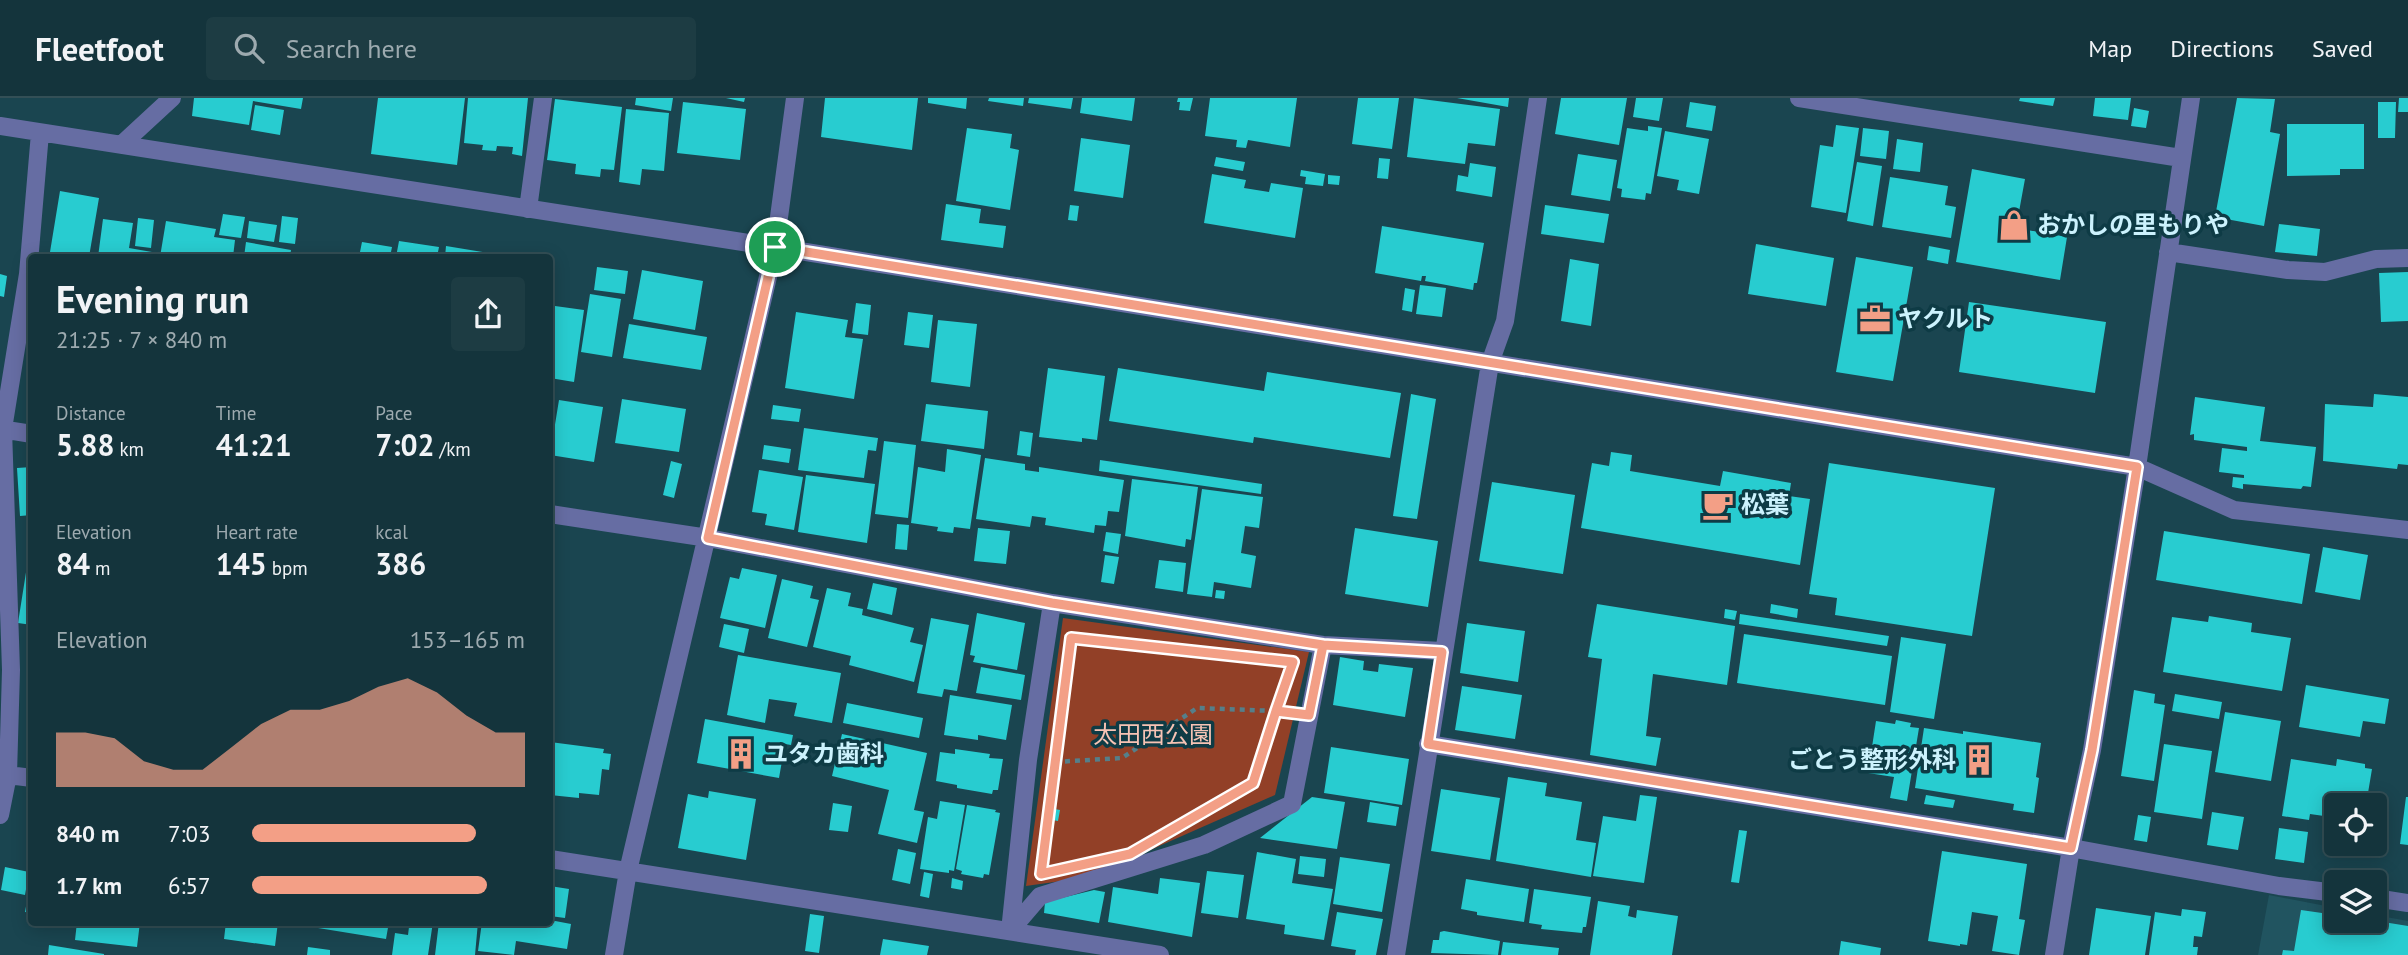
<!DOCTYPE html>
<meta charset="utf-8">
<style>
:root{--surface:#14343c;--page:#1d3c43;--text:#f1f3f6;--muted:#9daaaf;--line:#334f56;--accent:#f39f86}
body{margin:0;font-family:"PT Sans","Noto Sans JP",sans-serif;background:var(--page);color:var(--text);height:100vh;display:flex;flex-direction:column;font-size:26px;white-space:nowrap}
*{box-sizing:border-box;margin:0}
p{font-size:23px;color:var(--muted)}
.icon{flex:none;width:38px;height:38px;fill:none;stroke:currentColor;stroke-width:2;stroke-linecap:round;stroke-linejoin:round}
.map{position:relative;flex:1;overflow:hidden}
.sheet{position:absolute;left:28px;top:156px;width:525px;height:672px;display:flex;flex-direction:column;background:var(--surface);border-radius:7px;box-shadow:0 4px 18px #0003,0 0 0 2px var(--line)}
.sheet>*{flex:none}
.buttons{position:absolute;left:2324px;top:695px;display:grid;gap:14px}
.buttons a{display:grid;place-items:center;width:63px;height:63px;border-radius:7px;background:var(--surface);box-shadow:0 4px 18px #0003,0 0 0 2px var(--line);font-size:35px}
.pin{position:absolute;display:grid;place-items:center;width:60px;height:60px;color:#fff;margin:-30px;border:4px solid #fff;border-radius:50%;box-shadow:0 2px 7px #0007}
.round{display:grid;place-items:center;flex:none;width:74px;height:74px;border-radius:7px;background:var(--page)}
.summary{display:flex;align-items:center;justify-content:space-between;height:119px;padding:0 28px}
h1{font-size:38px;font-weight:700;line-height:52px}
.stats{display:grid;grid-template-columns:repeat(3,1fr);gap:10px;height:119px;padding:7px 28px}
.stats div{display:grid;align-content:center}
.stats b{font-size:30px;font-weight:700}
.stats small{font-size:19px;font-weight:400}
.stats p{font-size:19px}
.chart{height:196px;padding:14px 28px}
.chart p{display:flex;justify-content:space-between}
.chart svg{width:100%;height:126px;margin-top:7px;fill:var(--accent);opacity:.7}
ul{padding:0 28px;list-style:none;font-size:23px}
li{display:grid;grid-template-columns:112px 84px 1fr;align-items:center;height:52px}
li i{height:18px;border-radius:9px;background:var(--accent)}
header{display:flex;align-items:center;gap:42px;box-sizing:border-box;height:98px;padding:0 35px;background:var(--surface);border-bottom:2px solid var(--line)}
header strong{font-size:33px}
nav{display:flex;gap:38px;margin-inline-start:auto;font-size:24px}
.search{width:490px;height:63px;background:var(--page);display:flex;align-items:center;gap:18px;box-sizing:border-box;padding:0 24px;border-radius:7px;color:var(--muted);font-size:26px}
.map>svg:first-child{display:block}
</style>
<header>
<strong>Fleetfoot</strong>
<div class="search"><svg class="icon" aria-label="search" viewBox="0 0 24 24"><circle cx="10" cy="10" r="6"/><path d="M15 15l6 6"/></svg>Search here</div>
<nav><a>Map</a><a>Directions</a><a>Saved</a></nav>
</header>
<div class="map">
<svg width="2408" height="857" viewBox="0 0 2408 857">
<rect width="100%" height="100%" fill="#1a4550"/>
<path fill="#215460" d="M2269 797 2336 810V822H2375V817L2408 823V857H2258Z"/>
<path fill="#924027" d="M1063 520 1309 554 1275 697 1089 779 1026 788Z"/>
<path fill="#28ccd0" d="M194 0H303L301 11 253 3 249 27 192 18Z
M378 0H465L457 67 371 56Z
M468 0H528L522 58 512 56 513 49 497 48 496 53 482 52 483 47 464 45Z
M636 0H673L671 13 635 7Z
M726 0H745L744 4Z
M825 0H918L912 52 821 39Z
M928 0H967L966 11 928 5Z
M989 0H1024L1023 8 988 3Z
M1029 0H1073L1071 11 1028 5Z
M1082 0H1135L1132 23 1080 15Z
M1178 0H1193L1190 13 1179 12 1180 4H1177Z
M1210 0H1297L1290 49 1248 42 1246 50 1236 49 1237 42 1205 38Z
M1358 0H1399L1392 51 1352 46Z
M1414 0 1500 11 1495 48 1468 45 1465 66 1407 59Z
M1457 0H1509L1508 9Z
M1561 0H1627L1619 47 1555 36Z
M1636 0H1663L1659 23 1633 19Z
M2020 0H2055L2053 8 2019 3Z
M2095 0H2131L2128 22 2093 18Z
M2237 0 2275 1 2270 34 2280 36 2264 128 2215 119Z
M2399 0H2408V14H2398Z
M555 1 622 9 614 72 601 71 600 79 575 76 576 66 547 62Z
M683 4 746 11 740 62 677 55Z
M1690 4 1716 8 1712 33 1686 29Z
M2378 4H2396L2395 40H2378Z
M255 7 284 12 280 37 251 32Z
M2134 10 2149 13 2146 30 2131 28Z
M626 11 669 15 664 73 642 71 640 87 619 84Z
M2287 26H2364V71H2340V77L2287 78Z
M1836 27 1859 30 1846 115 1811 109 1820 47 1833 49Z
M1648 28 1662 30 1651 96 1646 95 1645 102 1621 99 1622 91 1617 90 1627 30 1648 33Z
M967 30 1012 36 1010 50 1019 52 1010 112 956 103Z
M1863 30 1889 33 1886 61 1860 58Z
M1665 33 1709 41 1699 96 1677 92 1679 82 1657 78Z
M1081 40 1130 47 1123 100 1074 93Z
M1897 41 1923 45 1920 74 1893 71Z
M1578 56 1617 62 1610 103 1571 97Z
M1216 59 1245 64 1243 73 1214 68Z
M1379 60 1390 61 1388 81 1377 80Z
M1857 64 1882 68 1873 128 1847 123Z
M1470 65 1496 69 1492 99 1456 93 1458 77 1468 79Z
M1972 71 2025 81 2016 130 2067 139 2060 182 1956 164Z
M1301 72 1325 76 1323 88 1305 86 1306 79 1300 78Z
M1212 76 1246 82 1244 90 1269 94 1271 85 1303 90 1295 140 1204 125Z
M1328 77 1340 78 1339 87 1328 86Z
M1890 79 1948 88 1945 107 1956 109 1951 140 1882 129Z
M60 93 99 100 89 159 50 154Z
M946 106 981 111 979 125 1006 128 1003 150 941 142Z
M1070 107 1079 108 1077 123 1068 122Z
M1545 107 1609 116 1604 145 1541 136Z
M223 116 245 119 241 140 219 137Z
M282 118 298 120 295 146 279 144Z
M138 120 154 122 151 150 135 148Z
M103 121 133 125 129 150 152 154 151 159H98Z
M166 123 216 131 214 139 235 142 233 159H160Z
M249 123 277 127 274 144 247 140Z
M2279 126 2320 131 2317 158 2275 154Z
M1382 128 1484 145 1477 185H1474L1473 192 1425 183 1426 178H1422L1421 183 1375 175Z
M399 143 439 149 437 159H396Z
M246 144 291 152 290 159H244Z
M362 144 392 149 390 159H359Z
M1756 146 1834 160 1826 208 1748 196Z
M446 148 507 158V159H445Z
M1929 148 1950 152 1948 166 1927 162Z
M1856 159 1913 169 1893 283 1836 274Z
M1570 161 1599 166 1591 228 1561 223Z
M597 169 628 173 625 196 594 192Z
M642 172 703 183 695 232 633 221Z
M2408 174V223L2381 224 2379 175Z
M0 176 7 178 4 199 0 198Z
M1420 187 1446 190 1442 219 1416 216Z
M1405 190 1415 192 1412 214 1402 212Z
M590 196 621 201 612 259 581 254Z
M1969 204 2106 224 2095 295 1959 274Z
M856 205 871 207 868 237 852 235Z
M555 208 584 212 574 284 550 280V248Z
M796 214 848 222 845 239 863 241 854 301 785 290Z
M908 214 933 217 929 250 904 247Z
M938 222 977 226 970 289 931 284Z
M629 226 707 239 701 272 623 260Z
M1048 270 1105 278 1097 342 1082 340V344L1039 339Z
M1118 270 1264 293 1267 274 1401 295 1390 360 1254 339 1253 345 1109 323Z
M1411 296 1436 301 1417 421 1393 418Z
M2374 296 2408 299V367L2398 366 2397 371 2323 363 2325 306 2373 309Z
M2195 299 2265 309 2260 343 2316 349 2311 389 2303 388 2301 391 2243 386V391L2232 389 2233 379 2244 380V377L2219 374 2222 350 2247 353V349L2194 342V336L2190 337Z
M622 301 686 311 679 354 615 345Z
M559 302 603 309 594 364 550 357Z
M926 306 988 313 984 351 921 343Z
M773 307 801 311 799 324 771 321Z
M804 330 878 340 876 353 868 352 864 380 798 372Z
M1020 333 1033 335 1030 359 1017 357Z
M884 343 916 347 908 420 875 416Z
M764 347 791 351 789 365 762 361Z
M947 351 981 357 970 431 954 429 953 435 937 433 938 429 911 425 918 369 945 374Z
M1611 354 1632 357 1630 373 1720 388 1723 373 1791 385 1789 398 1810 401 1800 467 1581 430 1592 365 1609 368Z
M985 360 1025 366V372L1039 374V369L1124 382 1119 414 1108 413 1106 428 1095 427 1094 435 1045 427 1046 420 1032 418 1030 429 976 421Z
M1100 362 1262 386 1261 396 1099 373Z
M671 363 682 366 674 400 663 397Z
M1829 365 1995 390 1972 538 1835 517 1837 500 1809 496Z
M32 369V417L20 418 17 370Z
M759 372 803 379 794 432 765 427 767 416 752 414Z
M806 377 875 386 867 445 798 434Z
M1132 381 1198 389 1191 442 1186 441 1185 449 1125 438Z
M1492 384 1575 397 1563 476 1479 463Z
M1202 391 1263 399 1259 430 1245 428 1241 455 1256 458 1251 490 1214 484 1212 499 1187 496Z
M897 426 909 427 907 452 895 451Z
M978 430 1010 433 1006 466 974 463Z
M1355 430 1438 443 1428 509 1345 496Z
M2164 433 2310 456 2302 506 2156 482Z
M1106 434 1121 436 1118 456 1103 453Z
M2323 449 2368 457 2360 502 2315 494Z
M1105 457 1119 459 1114 486 1101 484Z
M1159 462 1186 465 1183 494 1155 490Z
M27 468 32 469V527L18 525Z
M742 470 777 477 765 530 720 520 730 479 739 481Z
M782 481 813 488 810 500 819 502 807 549 768 540Z
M873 485 897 490 892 517 867 511Z
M827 490 851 495 848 508 863 511 862 517 914 530 910 544 923 547 914 584 849 567 851 558 813 549Z
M1216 492 1225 493 1224 501 1215 500Z
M1597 506 1735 528 1727 587 1653 576 1646 638 1661 640 1656 668 1590 657 1602 561 1588 559Z
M1771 506 1798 511 1797 520 1770 515Z
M1725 511 1737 513 1735 522 1724 520Z
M977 515 1025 525 1017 572 973 564 975 558 970 557Z
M1740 516 1889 538 1887 548 1739 526Z
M2209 518 2252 525 2251 534 2291 540 2282 593 2163 574 2172 519 2208 524Z
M931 520 969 527 957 593 944 591 942 599 917 595Z
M1467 525 1525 533 1518 584 1460 575Z
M724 526 749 531 744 555 719 549Z
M1744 536 1892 558 1885 607 1737 585Z
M1901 539 1946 546 1934 621 1890 614Z
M738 557 841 575 832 625 794 618 797 605 769 601 765 625 727 617Z
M1340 559 1364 563 1363 572 1378 574 1379 566 1413 570 1405 619 1333 607Z
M981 569 1025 577 1021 602 976 595Z
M2306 587 2389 601 2385 626 2363 623 2360 639 2299 629Z
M1462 588 1522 597 1515 641 1455 632Z
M2134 592 2155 596 2154 605 2165 607 2154 683 2121 678Z
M2175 596 2222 604 2219 621 2172 613Z
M950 597 1012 607 1006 642 978 637V642L944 637Z
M847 605 923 620 919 640 843 625Z
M2225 614 2281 623 2271 683 2215 674Z
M705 621 793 637 791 647 785 646 779 680 697 665Z
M1896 622 1911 625 1910 629 1919 630 1907 703 1890 700 1894 679 1868 675 1876 623 1895 626Z
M1924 630 1963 636V633L2041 645 2036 679 2039 680 2034 715 2013 712 2014 706 1915 690Z
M842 636 927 655 914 712 924 714 917 745 878 736 889 692 832 678Z
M550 644 604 651 603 655 611 656 609 672 602 671 599 697 579 695V700L550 697Z
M2164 646 2212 653 2202 721 2154 714Z
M1331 649 1409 661 1402 707 1324 695Z
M955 651 990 656 989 660 1003 661 998 692H993L992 696 957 690V687L936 683 940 654 955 656Z
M2291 661 2336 668 2337 661 2365 666V670L2372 671 2366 707H2336V716L2325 714 2324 718 2310 716 2309 722 2282 718Z
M1508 679 1547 685 1545 698 1582 704 1576 742 1596 745 1591 779 1496 763Z
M1441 691 1500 700 1490 762 1431 753Z
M709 693 756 701 746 762 678 750 688 696 708 700Z
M1640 697 1657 699 1644 785 1593 778 1603 718 1636 723Z
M1926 697 1955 702 1953 710 1924 706Z
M1312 699 1345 704 1337 751 1260 740Z
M2406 699H2408V747L2400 746Z
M940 703 965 707 954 773 949 772V775L920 771 928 719 937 721Z
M1370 704 1399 709 1396 728 1367 724Z
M833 705 852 708 848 734 829 732Z
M967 707 996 712 995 714 1000 715 989 777 984 776 983 780 961 776 962 773 956 771Z
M1044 709 1060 712 1058 723 1042 720Z
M2212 714 2244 719 2238 752 2207 747Z
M2138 717 2151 719 2147 744 2134 742Z
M2279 730 2308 734 2304 765 2275 761Z
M1739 732 1747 733 1739 785 1731 784Z
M898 751 916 755 910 786 892 782Z
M1942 753 2027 766 2019 821 2025 822 2019 857 1992 853 1998 818 1972 814 1967 847 1960 846V848L1928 843Z
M1257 754 1296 761 1292 785 1333 791 1324 842 1284 836 1285 827 1246 821Z
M1300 758 1326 761 1324 779 1298 776Z
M1340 759 1390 766 1382 814 1333 806Z
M5 769 29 774 25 797 1 792Z
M1207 773 1244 777 1238 820 1201 815Z
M924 774 933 776 929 800 920 798Z
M952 780 963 783 962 792 951 790Z
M1160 780 1200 785 1192 839 1108 824 1113 789 1158 796Z
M1466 781 1529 791 1524 824 1477 817V814L1461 811Z
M30 786H32V815L25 814Z
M550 788 569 791 565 820 550 818Z
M1534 791 1591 799 1586 829H1583L1582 835 1541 831 1542 827 1529 825Z
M1094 792 1105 794 1099 825 1044 815 1045 804Z
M1598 803 1630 808 1628 818 1636 820 1637 812 1678 818 1672 857H1590Z
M2096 810 2151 818 2145 857H2089Z
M2182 811 2206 814 2202 839 2194 838 2193 849H2198L2197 857H2149L2155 814 2181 818Z
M2301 812 2336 817V822H2371L2408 828V857H2282L2283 852 2294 853Z
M1337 814 1383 821 1376 857H1355L1356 852 1331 848Z
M810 816 824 818 819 855 805 853Z
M550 822 571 826 567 851 516 843 514 857 478 853 482 824H550Z
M77 824H140L137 849 75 842Z
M226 824H278L275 848 224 841Z
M281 824H389L386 841Z
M397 824H433L428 857H392L395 835 408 837 409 829 396 827Z
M439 824H478L475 857H435Z
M1444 833 1500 843 1498 857 1431 855 1433 842H1439L1440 834Z
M883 841 929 848 927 857H880Z
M1841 843 1881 850 1880 857H1839Z
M1503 844 1559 850 1558 857H1501Z
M49 847 104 856V857H48Z
M308 849 330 852V857H307Z"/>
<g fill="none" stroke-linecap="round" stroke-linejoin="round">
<path stroke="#557f8a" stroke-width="4.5" stroke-dasharray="5 5" stroke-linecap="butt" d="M1073 540 1092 542
M1055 664 1122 660 1197 610 1276 613 1284 590
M1196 717 1253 685 1276 613 1284 614"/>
<path stroke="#666da3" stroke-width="18" d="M1799 0 2181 60
M0 28 775 149 2137 369 2234 412 2408 432
M121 47 172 0
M528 111 543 0
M2168 154 2288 172 2325 174 2376 161 2408 160
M0 331 32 336
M550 416 708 440 1052 505 1323 547 1442 553
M1428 646 2071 750 2279 788 2336 795
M8 677 32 680
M0 717 8 677 11 572 3 331 28 176 40 35
M550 761 1160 857
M2375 800 2408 805
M1010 833 1040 798 1204 747 1292 706 1323 547
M1010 833 1028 662 1052 505
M614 857 628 773 775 149 795 0
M1396 857 1490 265 1505 223 1538 0
M2054 857 2071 750 2092 652 2137 369 2191 0"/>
</g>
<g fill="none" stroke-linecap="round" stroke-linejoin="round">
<defs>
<path id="route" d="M775 149 708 440 1052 505 1323 547 1309 617 1276 613 1253 685 1130 756 1041 776 1071 540 1293 564 1276 613 1309 617 1323 547 1442 554 1428 646 2071 750 2092 652 2137 369 775 149"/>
</defs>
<use href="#route" stroke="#fff" stroke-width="14"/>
<use href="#route" stroke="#f39f86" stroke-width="9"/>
</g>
<defs>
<symbol id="shop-bare" viewBox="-9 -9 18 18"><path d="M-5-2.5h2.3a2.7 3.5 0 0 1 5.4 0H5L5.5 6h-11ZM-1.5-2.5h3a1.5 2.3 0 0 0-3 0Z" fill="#f39f86" stroke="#0e3b45" stroke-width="2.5" paint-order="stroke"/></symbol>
<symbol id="office-bare" viewBox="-9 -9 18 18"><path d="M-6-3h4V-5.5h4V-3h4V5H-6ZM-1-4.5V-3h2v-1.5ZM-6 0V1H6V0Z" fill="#f39f86" stroke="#0e3b45" stroke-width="2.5" paint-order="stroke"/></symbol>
<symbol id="cafe-bare" viewBox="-9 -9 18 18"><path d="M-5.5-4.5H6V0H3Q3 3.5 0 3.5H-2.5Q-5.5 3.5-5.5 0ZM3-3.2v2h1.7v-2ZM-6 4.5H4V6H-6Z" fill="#f39f86" stroke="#0e3b45" stroke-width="2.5" paint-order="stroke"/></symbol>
<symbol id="building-bare" viewBox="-9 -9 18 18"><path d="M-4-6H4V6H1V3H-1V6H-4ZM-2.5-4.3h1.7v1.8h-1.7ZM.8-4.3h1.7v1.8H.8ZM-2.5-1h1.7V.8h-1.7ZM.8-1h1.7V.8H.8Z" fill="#f39f86" stroke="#0e3b45" stroke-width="2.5" paint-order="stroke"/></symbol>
</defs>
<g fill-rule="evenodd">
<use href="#shop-bare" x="1992" y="105" width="44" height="44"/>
<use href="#office-bare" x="1853" y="199" width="44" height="44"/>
<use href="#cafe-bare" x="1696" y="385" width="44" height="44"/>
<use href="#building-bare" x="719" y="634" width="44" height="44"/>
<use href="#building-bare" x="1957" y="640" width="44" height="44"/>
</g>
<g text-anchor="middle" stroke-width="7" stroke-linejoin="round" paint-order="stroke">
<g font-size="24" font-weight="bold" fill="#ccf2fd" stroke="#0e3b45" text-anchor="start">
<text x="2037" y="135">おかしの里もりや</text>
<text x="1898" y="229">ヤクルト</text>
<text x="1741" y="415">松葉</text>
<text x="764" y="664">ユタカ歯科</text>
<text x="1956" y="670" text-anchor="end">ごとう整形外科</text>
</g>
<g font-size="24" fill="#f6c3b4" stroke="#0e3b45">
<text x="1153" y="645">太田西公園</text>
</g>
</g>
</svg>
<div class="buttons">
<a><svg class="icon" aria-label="locate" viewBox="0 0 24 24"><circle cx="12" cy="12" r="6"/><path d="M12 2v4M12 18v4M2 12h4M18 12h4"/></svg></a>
<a><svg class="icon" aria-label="layers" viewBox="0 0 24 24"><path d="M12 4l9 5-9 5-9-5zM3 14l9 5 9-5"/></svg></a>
</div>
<div class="pin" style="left:775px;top:149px;background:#1e9e55"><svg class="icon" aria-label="arrive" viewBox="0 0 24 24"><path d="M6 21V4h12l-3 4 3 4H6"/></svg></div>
<section class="sheet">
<div class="summary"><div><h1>Evening run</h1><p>21:25 · 7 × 840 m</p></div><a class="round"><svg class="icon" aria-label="share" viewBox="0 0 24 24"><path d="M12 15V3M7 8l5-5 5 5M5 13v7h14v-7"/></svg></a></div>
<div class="stats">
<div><p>Distance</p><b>5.88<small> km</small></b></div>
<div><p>Time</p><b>41:21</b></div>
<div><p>Pace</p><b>7:02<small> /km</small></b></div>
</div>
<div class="stats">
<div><p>Elevation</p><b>84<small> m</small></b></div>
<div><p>Heart rate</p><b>145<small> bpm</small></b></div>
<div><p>kcal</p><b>386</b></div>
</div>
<div class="chart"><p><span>Elevation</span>153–165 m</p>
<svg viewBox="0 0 160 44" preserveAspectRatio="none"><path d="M0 44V25L10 25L20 27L30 35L40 38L50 38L60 30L70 22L80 17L90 17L100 14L110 9L120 6L130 11L140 19L150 25L160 25V44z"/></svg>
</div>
<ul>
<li><b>840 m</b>7:03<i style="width:82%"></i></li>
<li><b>1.7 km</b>6:57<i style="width:86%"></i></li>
</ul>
</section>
</div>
